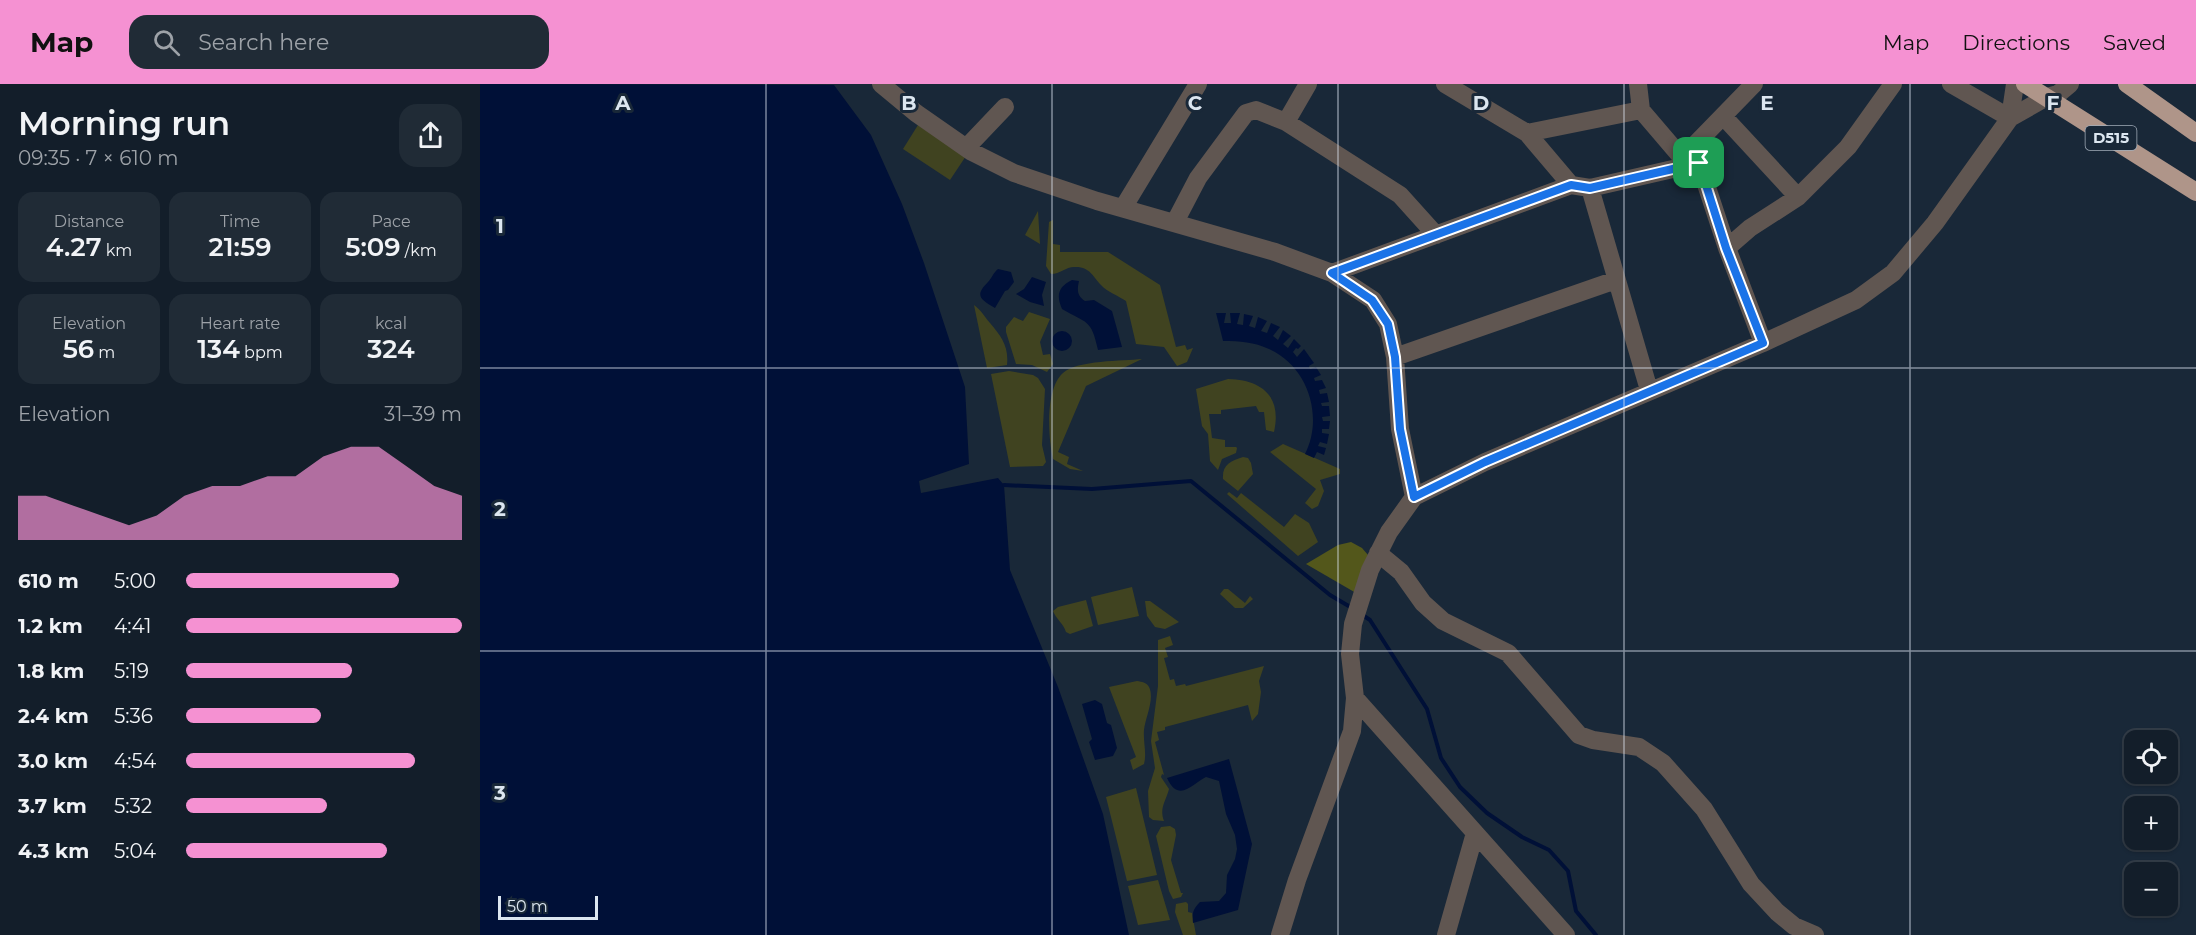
<!DOCTYPE html>
<meta charset="utf-8">
<style>
:root{--surface:#131e2a;--page:#202b36;--text:#f1f3f6;--muted:#9da2a8;--line:#323c47;--accent:#f591d2}
body{margin:0;font-family:Montserrat,sans-serif;background:var(--page);color:var(--text);height:100vh;display:flex;flex-direction:column;font-size:22px;white-space:nowrap}
*{box-sizing:border-box;margin:0}
p{font-size:20px;color:var(--muted)}
.icon{flex:none;width:33px;height:33px;fill:none;stroke:currentColor;stroke-width:2;stroke-linecap:round;stroke-linejoin:round}
.map{position:relative;flex:1;overflow:hidden}
.side{display:flex;flex-direction:column;background:var(--surface);width:480px}
.side>*{flex:none}
.tools{position:absolute;left:1644px;top:646px;display:grid;gap:12px}
.tools a{display:grid;place-items:center;width:54px;height:54px;border-radius:12px;background:var(--surface);box-shadow:0 2px 4px #0004,0 0 0 2px var(--line);font-size:30px}
.scale{position:absolute;left:18px;bottom:15px;width:100px;box-sizing:border-box;padding-left:6px;border:3px solid #dce6f0;border-top:0;font-size:16px;line-height:21px;white-space:nowrap;color:#dce6f0;-webkit-text-stroke:4px #192838;paint-order:stroke}
.pin{position:absolute;display:grid;place-items:center;width:51px;height:51px;color:#fff;margin:-26px;border-radius:12px;box-shadow:0 3px 9px #0006}
.round{display:grid;place-items:center;flex:none;width:63px;height:63px;border-radius:18px;background:var(--page)}
.overview{display:flex;align-items:center;justify-content:space-between;height:102px;padding:0 18px}
h1{font-size:33px;font-weight:600;line-height:45px}
.stats{display:grid;grid-template-columns:repeat(3,1fr);gap:9px;height:102px;padding:6px 18px}
.stats div{display:grid;align-content:center;border-radius:15px;background:var(--page);text-align:center}
.stats b{font-size:26px;font-weight:600}
.stats small{font-size:16px;font-weight:400}
.stats p{font-size:16px}
.chart{height:168px;padding:12px 18px}
.chart p{display:flex;justify-content:space-between}
.chart svg{width:100%;height:108px;margin-top:6px;fill:var(--accent);opacity:.7}
ul{padding:0 18px;list-style:none;font-size:20px}
li{display:grid;grid-template-columns:96px 72px 1fr;align-items:center;height:45px}
li i{height:15px;border-radius:8px;background:var(--accent)}
header{display:flex;align-items:center;gap:36px;box-sizing:border-box;height:84px;padding:0 30px;background:var(--accent);color:#111}
header strong{font-size:28px}
nav{display:flex;gap:33px;margin-inline-start:auto;font-size:21px}
.search{width:420px;height:54px;background:var(--page);display:flex;align-items:center;gap:15px;box-sizing:border-box;padding:0 21px;border-radius:18px;color:var(--muted);font-size:22px}
main{display:flex;flex:1;min-height:0}
.map>svg:first-child{display:block}
</style>
<header>
<strong>Map</strong>
<div class="search"><svg class="icon" aria-label="search" viewBox="0 0 24 24"><circle cx="10" cy="10" r="6"/><path d="M15 15l6 6"/></svg>Search here</div>
<nav><a>Map</a><a>Directions</a><a>Saved</a></nav>
</header>
<main>
<section class="side">
<div class="overview"><div><h1>Morning run</h1><p>09:35 · 7 × 610 m</p></div><a class="round"><svg class="icon" aria-label="share" viewBox="0 0 24 24"><path d="M12 15V3M7 8l5-5 5 5M5 13v7h14v-7"/></svg></a></div>
<div class="stats">
<div><p>Distance</p><b>4.27<small> km</small></b></div>
<div><p>Time</p><b>21:59</b></div>
<div><p>Pace</p><b>5:09<small> /km</small></b></div>
</div>
<div class="stats">
<div><p>Elevation</p><b>56<small> m</small></b></div>
<div><p>Heart rate</p><b>134<small> bpm</small></b></div>
<div><p>kcal</p><b>324</b></div>
</div>
<div class="chart"><p><span>Elevation</span>31–39 m</p>
<svg viewBox="0 0 160 44" preserveAspectRatio="none"><path d="M0 44V26L10 26L20 30L30 34L40 38L50 34L60 26L70 22L80 22L90 18L100 18L110 10L120 6L130 6L140 14L150 22L160 26V44z"/></svg>
</div>
<ul>
<li><b>610 m</b>5:00<i style="width:77%"></i></li>
<li><b>1.2 km</b>4:41<i style="width:100%"></i></li>
<li><b>1.8 km</b>5:19<i style="width:60%"></i></li>
<li><b>2.4 km</b>5:36<i style="width:49%"></i></li>
<li><b>3.0 km</b>4:54<i style="width:83%"></i></li>
<li><b>3.7 km</b>5:32<i style="width:51%"></i></li>
<li><b>4.3 km</b>5:04<i style="width:73%"></i></li>
</ul>
</section>
<div class="map">
<svg width="1716" height="851" viewBox="0 0 1716 851">
<rect width="100%" height="100%" fill="#192838"/>
<path fill="#404320" d="M438 41 486 72 470 96 423 65Z
M558 127 560 160 545 151Z
M573 136V160L580 161V168H628L680 201 696 263 705 261 707 266 713 264 707 278 697 282 684 263 656 260 646 217C639 212 627 208 621 201 613 193 610 182 594 183 586 183 580 190 571 190L566 182 569 138Z
M494 221C501 226 504 232 510 239 521 252 529 262 527 281L507 284Z
M549 228 570 235 560 258 563 271 570 270 573 280 567 288 552 281 536 280 526 248V243L534 233 543 237Z
M662 275 606 302 578 368 589 373 587 380 603 387 590 385 573 375C568 353 565 305 583 289 597 276 643 277 662 275Z
M529 287 553 291 558 294 565 305 562 361 566 378 563 382 530 383 511 290Z
M748 295C782 296 802 312 794 348L786 346 784 328H779L776 322 741 326V330H729L732 354 745 356V363H756L757 364 756 369 742 375 738 386 730 377 728 350 722 342 716 305Z
M803 360 860 385V390L840 396 844 407 838 422 832 425 825 419 836 405 790 368Z
M763 373 768 374 771 379 773 390 758 407 743 395C742 381 750 377 763 373Z
M749 408 757 414 761 409 804 443 815 430 829 439 838 458 818 472 747 410Z
M652 503 659 532 618 541 611 513Z
M744 505H748L765 519 770 512 773 515 763 524H755L740 510Z
M606 516 613 542 590 550 586 548C583 539 576 535 573 527L578 523Z
M665 517H670L699 538 685 545 675 543 667 532Z
M690 552 693 561 685 564 688 573 684 574 690 596 694 595 696 602 705 600 706 602 784 582 779 597 781 608 778 630 772 637 768 621 685 643V646L677 648 679 656 675 658 684 691 682 690 681 693 689 705C686 717 679 724 684 737L673 736 669 733 668 707 675 684 671 657 678 602V556Z
M657 597C662 598 666 598 669 603 675 615 665 634 664 646 663 658 667 669 664 680L653 686 650 676 656 673 629 603Z
M656 704 677 791 647 797 626 713Z
M690 742 695 745 696 751 691 776 701 809H703L701 813 693 815 689 807 676 752 681 743Z
M678 796 690 836 658 841 648 802Z
M706 818 708 820V828L712 829 716 851H703L695 828 696 820Z"/>
<path fill="#53571b" d="M871 458 882 464 888 471 876 509 826 480 858 461Z"/>
<path fill="#001037" d="M0 0 354 1 391 51 422 120 444 179 485 303 489 380 439 397 441 409 518 394 524 401 530 486 578 603 623 730 649 851H0Z
M518 185 531 188 534 198 528 206 525 207 515 224C499 215 495 211 508 198 512 194 513 189 518 185Z
M552 193 566 198 562 211 564 222 550 218 536 210 544 205Z
M592 196 599 197C597 206 597 212 605 217L614 216 632 227 642 263 618 266C611 234 607 240 582 225 576 211 578 203 592 196Z
M736 229H746L744 239H751L750 229H760L757 240 763 241 764 230 773 232 769 242 775 244 778 233 787 237 781 247 787 249 791 239 800 243 793 252 798 256 803 246 811 252 803 260 808 264 814 255 821 262 818 265 816 264 813 268 817 273 824 265 834 279 829 282 830 285 836 283 841 291 834 294 835 297 842 296 846 304 839 306 840 310 847 309 849 318 841 319 842 322H849L850 332 842 333 843 337H850L849 345H842V349L849 350 847 360 840 358 838 362 846 364 844 371 837 368 834 374 825 370C844 333 828 282 789 265 774 258 760 257 743 257Z
M572 257a10 10 0 1 1 20 0a10 10 0 1 1-20 0Z
M615 616 622 620 627 639 631 641 637 664 633 672 615 676 609 658 612 655 602 620Z
M749 675 772 760 758 826 713 839C712 829 713 825 720 818L739 817 746 809 747 791 755 775 757 765 755 751 746 730 739 697 726 693C713 699 699 720 687 694Z"/>
<g fill="none" stroke-linecap="round" stroke-linejoin="round">
<path stroke="#001037" stroke-width="4" d="M524 401 612 405 711 397 850 511 872 524
M881 530 890 536 947 625 961 674 980 703 1007 729 1042 753 1069 766 1088 787 1096 827 1116 851"/>
<path stroke="#605651" stroke-width="18" d="M401 0 436 29 492 68 534 89 617 117 795 168 852 189 893 216 908 240 915 273 920 345 934 413
M965 0 1047 49 1091 101 1110 104 1169 306
M1158 0 1161 26 1202 74 1219 79 1247 164 1283 259
M1471 0 1530 34
M1243 32 1318 113
M1530 34 1535 0
M806 38 828 0
M1047 49 1161 26
M486 64 525 23
M1202 74 1274 0
M1110 104 1219 79
M643 124 718 0
M695 138 718 94 766 29 776 26 806 38 920 111 956 151
M1247 164 1270 144 1318 113 1368 63 1413 0
M852 189 1091 101
M915 273 1136 196
M898 469 921 488 943 519 963 537 1028 569 1099 651 1113 656 1159 663 1183 679 1224 725 1271 800 1297 828 1314 842 1335 851
M875 614 1086 851
M800 851 817 796 872 647 875 614 870 570 873 540 890 486 909 448 934 413 1005 378 1283 259 1376 216 1413 189 1455 139 1530 34 1567 13 1578 10 1590 0
M966 851 995 749"/>
<path stroke="#af9589" stroke-width="18" d="M1545 0 1716 108
M1647 0 1716 49"/>
</g>
<g fill="none" stroke-linecap="round" stroke-linejoin="round">
<defs>
<path id="route" d="M1219 79 1246 164 1283 259 1005 378 934 413 920 345 915 273 908 240 892 216 852 189 1091 101 1110 104Z"/>
</defs>
<use href="#route" stroke="#fff" stroke-width="12"/>
<use href="#route" stroke="#1a73e8" stroke-width="8"/>
</g>
<path fill="none" stroke="#dce6f0" stroke-width="1.5" stroke-opacity="0.55" d="M286 0V851M572 0V851M858 0V851M1144 0V851M1430 0V851M0 284H1716M0 567H1716"/>
<g text-anchor="middle" stroke-width="6" stroke-linejoin="round" paint-order="stroke">
<rect fill="#192838" stroke="#a2adb9" stroke-width="1.5" x="1605.5" y="42" width="51" height="24" rx="4.5"/>
<g font-size="15" font-weight="bold" fill="#dce6f0">
<text x="1631" y="59">D515</text>
</g>
</g>
<g font-size="20" text-anchor="middle" font-weight="bold" fill="#dce6f0" stroke="#192838" stroke-width="6" stroke-linejoin="round" paint-order="stroke">
<text x="143" y="26">A</text>
<text x="429" y="26">B</text>
<text x="715" y="26">C</text>
<text x="1001" y="26">D</text>
<text x="1287" y="26">E</text>
<text x="1573" y="26">F</text>
<text x="20" y="149">1</text>
<text x="20" y="432">2</text>
<text x="20" y="716">3</text>
</g>
</svg>
<div class="tools">
<a><svg class="icon" aria-label="locate" viewBox="0 0 24 24"><circle cx="12" cy="12" r="6"/><path d="M12 2v4M12 18v4M2 12h4M18 12h4"/></svg></a>
<a>+</a>
<a>−</a>
</div>
<div class="scale">50 m</div>
<div class="pin" style="left:1219px;top:79px;background:#1e9e55"><svg class="icon" aria-label="arrive" viewBox="0 0 24 24"><path d="M6 21V4h12l-3 4 3 4H6"/></svg></div>
</div>
</main>
